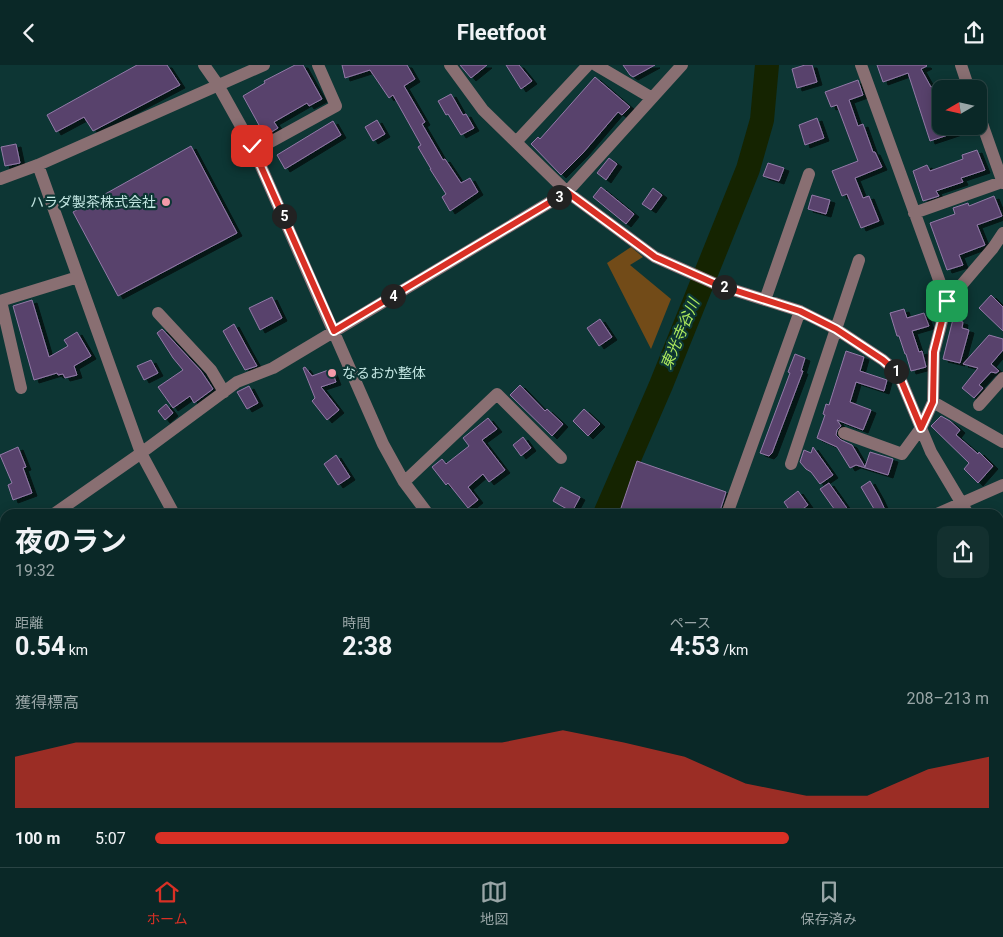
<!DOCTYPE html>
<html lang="ja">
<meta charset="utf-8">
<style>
:root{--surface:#0a2827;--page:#13302f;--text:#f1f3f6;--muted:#99a6a7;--line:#2a4444;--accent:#d93025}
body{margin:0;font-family:Roboto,"Noto Sans JP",sans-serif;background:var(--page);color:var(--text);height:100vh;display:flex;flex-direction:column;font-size:19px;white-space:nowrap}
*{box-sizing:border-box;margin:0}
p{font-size:16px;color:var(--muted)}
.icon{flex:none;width:28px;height:28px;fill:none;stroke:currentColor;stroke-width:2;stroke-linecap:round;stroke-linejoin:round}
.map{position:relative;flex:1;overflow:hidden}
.panel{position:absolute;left:0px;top:444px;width:1004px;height:359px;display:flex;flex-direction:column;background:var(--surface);border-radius:15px 15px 0 0;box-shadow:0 2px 12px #0003,0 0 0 1px var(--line)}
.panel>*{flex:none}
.needle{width:32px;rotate:261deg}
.fabs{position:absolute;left:932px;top:15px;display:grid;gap:10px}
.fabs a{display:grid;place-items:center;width:55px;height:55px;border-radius:10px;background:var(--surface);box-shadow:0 2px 12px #0003,0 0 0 1px var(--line);font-size:25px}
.pin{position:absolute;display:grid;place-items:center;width:42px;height:42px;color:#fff;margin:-21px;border-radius:10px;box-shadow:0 2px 8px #0006}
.km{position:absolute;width:25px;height:25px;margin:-12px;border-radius:50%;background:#222;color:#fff;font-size:14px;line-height:25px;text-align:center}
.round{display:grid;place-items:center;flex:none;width:52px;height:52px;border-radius:10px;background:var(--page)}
.summary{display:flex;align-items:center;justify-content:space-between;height:85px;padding:0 15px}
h1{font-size:28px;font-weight:700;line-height:38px}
.stats{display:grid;grid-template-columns:repeat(3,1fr);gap:8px;height:85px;padding:5px 15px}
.stats div{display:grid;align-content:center}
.stats b{font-size:25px;font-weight:700}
.stats small{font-size:14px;font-weight:400}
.stats p{font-size:14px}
.chart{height:140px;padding:10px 15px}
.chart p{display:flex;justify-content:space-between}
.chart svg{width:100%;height:90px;margin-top:5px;fill:var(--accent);opacity:.7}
ul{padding:0 15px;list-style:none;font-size:16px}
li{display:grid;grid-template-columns:80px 60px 1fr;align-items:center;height:38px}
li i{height:12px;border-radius:6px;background:var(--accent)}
header{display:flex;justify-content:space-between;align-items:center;height:65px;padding:0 15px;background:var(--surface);font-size:22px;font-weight:700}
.tab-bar{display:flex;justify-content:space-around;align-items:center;height:70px;border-top:1px solid var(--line);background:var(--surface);font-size:14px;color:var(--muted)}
.tab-bar a{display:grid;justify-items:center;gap:2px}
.tab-bar .selected{color:var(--accent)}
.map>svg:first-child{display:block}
</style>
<header><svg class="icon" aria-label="back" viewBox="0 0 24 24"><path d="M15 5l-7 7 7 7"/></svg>Fleetfoot<svg class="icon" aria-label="share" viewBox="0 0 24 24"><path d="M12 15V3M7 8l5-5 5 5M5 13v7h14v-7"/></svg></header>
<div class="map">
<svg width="1003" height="802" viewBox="0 0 1003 802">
<defs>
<filter id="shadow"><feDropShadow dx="5" dy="3" stdDeviation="0" flood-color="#0009"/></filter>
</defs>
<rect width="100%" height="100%" fill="#0d3634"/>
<path fill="#724b18" d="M631 182 643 192 630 200 671 234 651 284 607 198Z
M1003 542V802H976L973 798H999V545Z"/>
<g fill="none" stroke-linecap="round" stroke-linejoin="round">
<path stroke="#152401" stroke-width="24" d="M605 449 661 320 748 104 762 55 767 0
M460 802 461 798"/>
</g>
<path fill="#59426c" stroke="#937aa8" filter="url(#shadow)" d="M137 0H167L180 20 93 66 84 52 56 67 47 50Z
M295 0H303L322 34 309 41 307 38 274 57 278 63 265 71 243 31 265 18 264 16Z
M342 0H407L415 14 404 21 425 57 422 59 443 95 445 94 461 118 470 113 478 127 450 146 442 132 446 129 430 104H431L418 82 421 80 393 30 389 33 370 5 345 13Z
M460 0H487L471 13Z
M506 0H519L532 16 521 24Z
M623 0H655L633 12 630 10Z
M805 0H812L817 17 797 23 792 4Z
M877 0H926L927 1 921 4 931 22 941 18V61H968L969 63 930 76 908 8 883 17Z
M595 12 630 42 622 50 618 47 583 88 561 110 531 79 538 72 540 74Z
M858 15 863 30 849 35 858 61 863 59 873 87H875L882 102 855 113 863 133 869 131 879 156 861 163 847 129 842 131 832 106 858 96 837 40 831 42 825 27Z
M451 29 463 50 466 49 474 63 461 70 448 49 446 50 438 36Z
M817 53 824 73 805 80 799 60Z
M377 55 385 69 373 76 365 62Z
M333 56 341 70 285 104 277 90Z
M16 79 20 98 5 101 1 82Z
M191 81 237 168 118 231 73 147Z
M977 85 985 105 961 113 963 117 936 126 939 131 923 136 913 106 927 100 930 106 963 94 962 90Z
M609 93 617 99 606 115 597 108Z
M768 98 784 103 779 116 763 111Z
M601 122 634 149 626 159 593 132Z
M653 123 662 130 651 145 642 139Z
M812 130 830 135 826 149 808 144Z
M994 131 1002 151 977 160 985 180 959 190 963 200 947 205 930 158 955 149 953 143 968 138 969 141Z
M991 230 1003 242V266L979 243Z
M272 232 282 253 260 265 249 243Z
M32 235 49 292 68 281 64 275 77 267 91 291 74 301 77 310 65 313 63 309 58 310 57 308 34 315 13 241Z
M904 244 907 253 924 248 929 261 912 266 919 287 922 286 926 302 911 306 906 289H905L899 271H897L890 248Z
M600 254 612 272 599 281 587 263Z
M953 254 963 257 962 263 969 265 960 298 943 294Z
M234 259 248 285 257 301 245 305 233 284 223 266Z
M162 264 201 306 213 324 194 338 190 331 173 343 158 322 183 305 173 293 157 268Z
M989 270 1003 274V285L991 299 999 306 996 308 991 307 979 320 983 323 974 333 962 323 978 303 963 299Z
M846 286 864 292 860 306 887 315 884 326 856 317 850 337 871 345 863 365 837 355 841 361 837 365 836 370 841 375 852 380 865 402 870 387 893 394 888 410 856 400 850 403 837 382 817 373 825 350 823 349 826 339 829 340Z
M795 289 805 293 801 306H803L772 388 769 391 760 388 790 308 788 307Z
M151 295 158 308 144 315 137 301Z
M305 302 312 311 331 304 336 317 321 322 339 345 327 355 312 336 315 333 303 303Z
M520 320 545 346 547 344 563 359 552 371 510 330Z
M249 321 258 338 247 344 237 327Z
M166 339 173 348 165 355 158 346Z
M584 344 600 359 588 371 573 356Z
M941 351 950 356 960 365 956 370 978 389 979 387 993 401 978 418 964 404 969 398 931 361Z
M488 353 497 364 482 375 505 405 489 417 483 409 468 422 478 435 468 443 448 418 446 420 432 402 442 394 446 399 469 381 463 373Z
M523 372 531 383 521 391 513 380Z
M18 382 26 402 23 403 32 428 13 435 8 420 12 418 0 390Z
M813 382 833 410 820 419 811 407 806 404 800 397 804 385 811 388Z
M336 390 350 412 338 420 324 399Z
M637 396 726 427 719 449H619Z
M870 416 879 432 887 449H877L861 422Z
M829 418 839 432 851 449H838L832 441 820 424Z
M561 422 580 432 572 447 553 436Z
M798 426 808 440 796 449H792L784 437Z"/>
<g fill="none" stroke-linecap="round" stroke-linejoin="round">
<path stroke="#896f72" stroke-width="12" d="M204 0 218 20 252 81 383 379 404 417 428 449
M450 0 483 45 567 127 655 192 718 220 800 246 836 264 883 295 898 308 931 387 968 449
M596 0 652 33
M861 0 947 237
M961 0 969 24
M979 50 1003 118
M516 77 588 0
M254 86 336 41 318 0
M38 100 141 388 174 449
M0 114 38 100 264 0
M914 148 1002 117
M765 235 809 109
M0 236 78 212
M1 236 21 323
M158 248 211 305 224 327
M933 337 1003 377
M979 340 1003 313
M844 368 902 389 921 363 933 337 934 287 947 237 993 183 1003 168
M791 399 859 195
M404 417 497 329 561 393
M54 449 137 391 237 317 273 303 567 127 682 0
M727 449 800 246
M937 449 1003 420
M0 477 5 474
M999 497 1003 503
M0 571 5 580
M0 698 5 700
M187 798 192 802
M429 798 434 800 433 802
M614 798 617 802
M775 798 777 802
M123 802 127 798
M447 802 449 798
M524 802 529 798"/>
</g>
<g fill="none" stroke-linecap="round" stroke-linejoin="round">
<defs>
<path id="route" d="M252 81 334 266 567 127 655 192 718 220 800 246 836 264 883 295 898 308 921 363 933 337 934 287 947 236"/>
</defs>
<use href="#route" stroke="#fff" stroke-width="10"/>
<use href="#route" stroke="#d93025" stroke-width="6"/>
</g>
<g fill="#f39aa9" stroke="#0d3634" stroke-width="2">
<circle cx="166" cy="137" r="5"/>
<circle cx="332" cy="308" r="5"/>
</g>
<g text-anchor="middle" stroke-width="4.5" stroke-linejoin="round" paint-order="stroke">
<g font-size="14" fill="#c3e6e2" stroke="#0d3634" text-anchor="end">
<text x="156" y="142">ハラダ製茶株式会社</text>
<text x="342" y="313" text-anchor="start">なるおか整体</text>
</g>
<g font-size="15" font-style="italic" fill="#aeeb5d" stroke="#0d3634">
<text transform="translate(680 269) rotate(-67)" y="5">東光寺谷川</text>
</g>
</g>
</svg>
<div class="fabs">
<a><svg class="needle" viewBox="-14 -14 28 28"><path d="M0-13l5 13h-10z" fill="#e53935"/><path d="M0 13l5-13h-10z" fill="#99a6a7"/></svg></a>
</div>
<div class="pin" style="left:947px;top:236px;background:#1e9e55"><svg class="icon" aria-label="arrive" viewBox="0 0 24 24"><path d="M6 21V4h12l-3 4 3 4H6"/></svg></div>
<div class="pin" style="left:252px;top:81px;background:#d93025"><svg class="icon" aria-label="check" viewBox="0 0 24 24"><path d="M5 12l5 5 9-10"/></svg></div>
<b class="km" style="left:896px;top:306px">1</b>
<b class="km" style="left:724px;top:222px">2</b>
<b class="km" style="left:559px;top:132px">3</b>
<b class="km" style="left:393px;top:231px">4</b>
<b class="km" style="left:284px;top:151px">5</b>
<section class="panel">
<div class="summary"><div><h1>夜のラン</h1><p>19:32</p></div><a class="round"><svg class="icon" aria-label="share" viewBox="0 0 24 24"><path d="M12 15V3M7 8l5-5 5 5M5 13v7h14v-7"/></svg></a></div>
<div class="stats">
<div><p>距離</p><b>0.54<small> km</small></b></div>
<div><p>時間</p><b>2:38</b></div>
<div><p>ペース</p><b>4:53<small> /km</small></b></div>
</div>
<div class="chart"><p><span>獲得標高</span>208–213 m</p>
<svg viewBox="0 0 160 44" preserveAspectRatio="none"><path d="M0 44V19L10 12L20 12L30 12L40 12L50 12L60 12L70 12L80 12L90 6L100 12L110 19L120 32L130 38L140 38L150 25L160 19V44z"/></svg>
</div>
<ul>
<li><b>100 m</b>5:07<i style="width:76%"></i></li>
</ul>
</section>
</div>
<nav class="tab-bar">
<a class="selected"><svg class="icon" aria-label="home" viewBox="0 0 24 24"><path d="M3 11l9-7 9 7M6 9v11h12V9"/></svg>ホーム</a>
<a><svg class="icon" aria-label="map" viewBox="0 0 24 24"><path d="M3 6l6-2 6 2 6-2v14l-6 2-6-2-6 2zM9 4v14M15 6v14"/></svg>地図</a>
<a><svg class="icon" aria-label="saved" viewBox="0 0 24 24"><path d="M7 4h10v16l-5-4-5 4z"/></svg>保存済み</a>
</nav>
